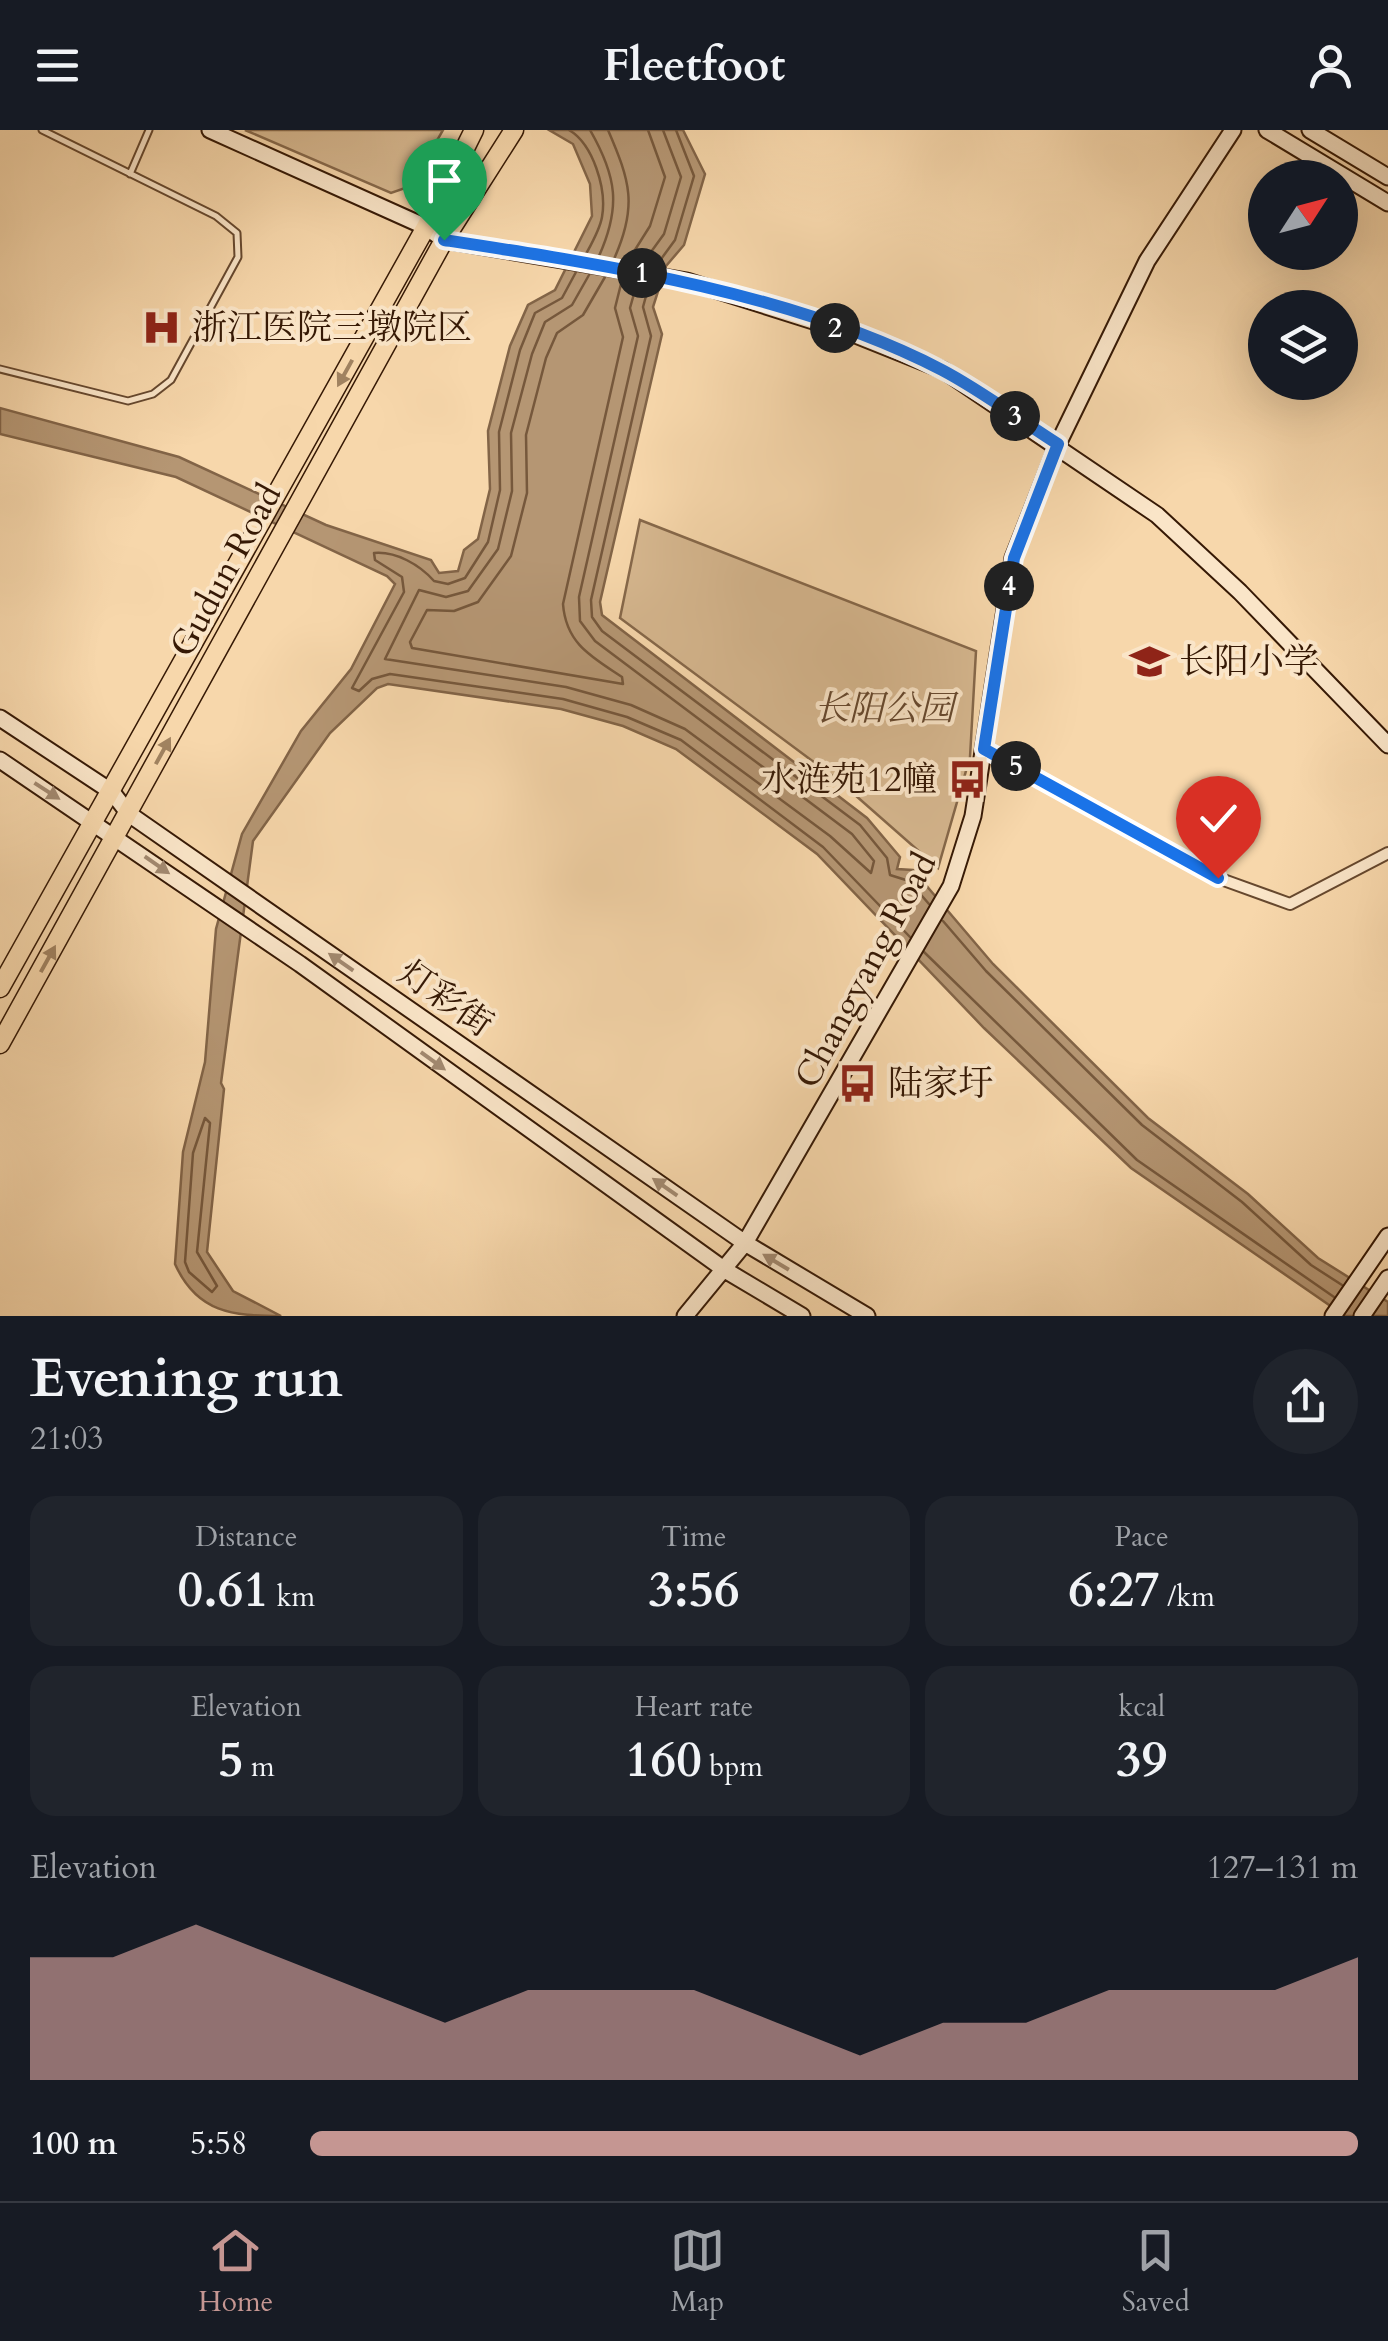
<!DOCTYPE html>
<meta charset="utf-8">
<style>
:root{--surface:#171b24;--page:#20242c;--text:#f1f3f6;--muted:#9ea1a6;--line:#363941;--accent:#c59692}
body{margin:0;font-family:Cardo,"Noto Serif SC",serif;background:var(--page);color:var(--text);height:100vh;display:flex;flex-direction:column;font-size:38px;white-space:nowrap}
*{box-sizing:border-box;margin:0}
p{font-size:32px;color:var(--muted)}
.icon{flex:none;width:55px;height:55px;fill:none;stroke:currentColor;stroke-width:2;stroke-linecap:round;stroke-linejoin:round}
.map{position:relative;height:1186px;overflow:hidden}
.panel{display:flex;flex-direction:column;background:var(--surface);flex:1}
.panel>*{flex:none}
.needle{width:65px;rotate:54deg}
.buttons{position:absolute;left:1248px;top:30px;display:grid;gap:20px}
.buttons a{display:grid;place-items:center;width:110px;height:110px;border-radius:50%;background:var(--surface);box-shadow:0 10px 40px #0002;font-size:50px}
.pin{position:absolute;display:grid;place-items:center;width:85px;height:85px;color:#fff;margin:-102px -42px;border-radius:50% 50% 50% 0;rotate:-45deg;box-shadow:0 0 10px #0007}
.pin .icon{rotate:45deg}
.km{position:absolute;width:50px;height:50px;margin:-25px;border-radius:50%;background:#222;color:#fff;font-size:28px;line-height:50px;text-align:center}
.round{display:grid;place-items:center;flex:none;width:105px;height:105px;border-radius:52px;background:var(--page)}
.summary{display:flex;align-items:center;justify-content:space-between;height:170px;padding:0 30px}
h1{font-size:55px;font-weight:800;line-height:75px}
.stats{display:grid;grid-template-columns:repeat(3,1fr);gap:15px;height:170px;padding:10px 30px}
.stats div{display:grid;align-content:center;border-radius:25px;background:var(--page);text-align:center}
.stats b{font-size:50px;font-weight:800}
.stats small{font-size:28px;font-weight:400}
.stats p{font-size:28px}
.chart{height:280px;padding:20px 30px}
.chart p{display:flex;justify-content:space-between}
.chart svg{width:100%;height:180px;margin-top:10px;fill:var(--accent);opacity:.7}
ul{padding:0 30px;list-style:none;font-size:32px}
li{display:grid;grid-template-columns:160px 120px 1fr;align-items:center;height:75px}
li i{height:25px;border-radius:12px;background:var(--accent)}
header{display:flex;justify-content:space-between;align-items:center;height:130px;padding:0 30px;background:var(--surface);font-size:45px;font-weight:800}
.menu{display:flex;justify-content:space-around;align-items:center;height:140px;border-top:2px solid var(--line);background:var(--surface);font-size:28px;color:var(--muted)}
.menu a{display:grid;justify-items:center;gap:5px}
.menu .selected{color:var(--accent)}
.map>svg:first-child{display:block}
</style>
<header><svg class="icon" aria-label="menu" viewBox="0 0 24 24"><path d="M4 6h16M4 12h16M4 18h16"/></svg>Fleetfoot<svg class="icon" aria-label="person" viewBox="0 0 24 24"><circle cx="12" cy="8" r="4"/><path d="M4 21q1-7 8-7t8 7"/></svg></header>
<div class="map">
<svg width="1388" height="1186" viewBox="0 0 1388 1186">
<rect width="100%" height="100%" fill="#f7d7ab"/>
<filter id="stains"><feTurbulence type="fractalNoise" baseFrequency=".002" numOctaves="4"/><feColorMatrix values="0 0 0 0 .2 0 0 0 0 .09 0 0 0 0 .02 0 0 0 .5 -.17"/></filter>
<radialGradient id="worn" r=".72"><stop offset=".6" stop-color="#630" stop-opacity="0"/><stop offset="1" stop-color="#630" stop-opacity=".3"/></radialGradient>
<path fill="#d6b78f" stroke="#86684a" stroke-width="2.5" d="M245 0H443L411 56 391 63Z
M640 390 976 521 970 627 938 738 838 650 620 488Z"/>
<path fill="#b59673" stroke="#826447" stroke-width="2.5" d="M549 0H683L705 44 684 115 666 136 653 177 662 204 600 472 602 485 867 688 900 727 897 739 913 740 993 834 1148 988 1248 1064 1318 1128 1388 1172V1186H1345L1131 1038 984 898 817 724 676 619 623 596 561 579 388 554 377 558 330 603 253 711 221 953 224 959 207 1122 233 1161 281 1186C233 1186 197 1183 175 1134L183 1022 205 932 216 799 242 704 301 601 351 539 395 454 387 446 176 347 0 304V278L179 327 326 395 431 430 439 443 458 441 464 420 478 409 490 359 488 301 510 216 528 175 555 160 592 86 590 54 573 14Z"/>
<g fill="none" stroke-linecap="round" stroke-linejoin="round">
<path stroke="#76583c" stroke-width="2.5" d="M569 0C593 14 607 59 602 87 600 99 592 113 586 124
M590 0C617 47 621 77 599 126
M608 0C630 51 638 76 614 129
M628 131 650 96 665 47 648 0
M643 133 664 104 681 47 663 0
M656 136 675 110 694 46 676 0
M576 142 562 168 535 183 520 220 499 302 500 360 488 412 465 448 448 454 434 451C420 435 396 421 374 423L375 430 402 447 404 462 352 558 359 561 372 549 390 544 563 569 627 587 681 610 823 717 910 807
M589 145 572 175 545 192 532 224 511 303 512 361 498 419 468 461 446 467 419 460 385 529 566 557 631 575 685 599 830 706 871 743 874 731 852 704 595 511 580 491 579 467 638 206 630 178 637 153
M605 147 583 185 557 203 546 228 526 305 527 363 511 426 478 472 454 481 427 480 410 512 412 518 623 554 622 547C592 527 566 514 563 474L623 207 615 178 622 150
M649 155 643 177 651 206 591 470 592 487 602 501 860 695 887 728 890 745 909 751 929 774
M943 791 986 841 1142 995 1242 1072 1311 1135 1342 1155
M924 822 1137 1030 1334 1167
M205 988 210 993 197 1122 217 1156 212 1162 189 1142 185 1132 193 1023Z"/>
<defs>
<path id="lane" d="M130 44 149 0
M0 239 128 271 153 264 171 250 238 127 237 103 216 86 42 0"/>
<path id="street" d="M984 619 1218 748 1290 774 1388 723"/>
<path id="secondary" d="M210 0 426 97 444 110 687 151 848 202 943 240 1157 385 1240 462 1388 615
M1267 0 1388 73
M1310 0 1388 47
M0 588 112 662 129 684 745 1113 867 1186
M0 630 300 834 725 1140 802 1186
M685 1186 745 1113 951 756 973 686 1013 428 1058 314 1147 131 1233 0
M1333 1186 1388 1106
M1362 1186 1388 1148"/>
<path id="primary" d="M0 858 426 97 474 0
M0 914 444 110 514 0"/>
</defs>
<use href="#lane" stroke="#66482e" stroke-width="9"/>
<use href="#street" stroke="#66482e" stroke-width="14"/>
<use href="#secondary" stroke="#361905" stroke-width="19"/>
<use href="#primary" stroke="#361905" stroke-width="21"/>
<use href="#lane" stroke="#fae5c8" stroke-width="5"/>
<use href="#street" stroke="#fae5c8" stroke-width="10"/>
<use href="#secondary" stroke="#fae5c8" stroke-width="15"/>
<use href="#primary" stroke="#f7d7ab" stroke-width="18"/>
</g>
<defs><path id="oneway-solid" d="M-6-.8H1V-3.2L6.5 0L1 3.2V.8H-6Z" transform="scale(2.5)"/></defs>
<g fill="#a08260">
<use href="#oneway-solid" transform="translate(345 243) rotate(119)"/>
<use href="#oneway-solid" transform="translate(163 621) rotate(-61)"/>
<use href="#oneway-solid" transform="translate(48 829) rotate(-61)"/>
</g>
<g fill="#a28970">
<use href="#oneway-solid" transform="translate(47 661) rotate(33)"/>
<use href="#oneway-solid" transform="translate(157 735) rotate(35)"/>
<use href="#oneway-solid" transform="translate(341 832) rotate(-145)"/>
<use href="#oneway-solid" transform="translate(433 931) rotate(36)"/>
<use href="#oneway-solid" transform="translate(665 1057) rotate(-145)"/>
<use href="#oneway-solid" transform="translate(776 1132) rotate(-149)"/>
</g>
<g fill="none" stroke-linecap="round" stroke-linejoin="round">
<defs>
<path id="route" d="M444 110C607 135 794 163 942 240 982 261 1020 290 1058 314L1014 428 984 619 1218 748"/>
</defs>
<use href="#route" stroke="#fff" stroke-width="20"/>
<use href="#route" stroke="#1a73e8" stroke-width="12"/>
</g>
<defs>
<symbol id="hospital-bare" viewBox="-9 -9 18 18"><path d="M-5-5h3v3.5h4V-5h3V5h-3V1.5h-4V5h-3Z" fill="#8f2418" stroke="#fae5c8" stroke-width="2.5" paint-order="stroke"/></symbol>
<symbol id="school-bare" viewBox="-9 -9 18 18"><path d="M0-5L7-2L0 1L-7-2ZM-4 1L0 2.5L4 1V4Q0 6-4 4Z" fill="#8f2418" stroke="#fae5c8" stroke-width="2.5" paint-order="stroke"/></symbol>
<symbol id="bus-bare" viewBox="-9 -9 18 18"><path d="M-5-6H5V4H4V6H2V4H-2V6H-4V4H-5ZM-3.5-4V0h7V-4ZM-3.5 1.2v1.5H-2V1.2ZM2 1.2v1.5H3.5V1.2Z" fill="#8f2418" stroke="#fae5c8" stroke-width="2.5" paint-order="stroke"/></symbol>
</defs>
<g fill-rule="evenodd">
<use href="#hospital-bare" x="134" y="170" width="55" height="55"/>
<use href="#school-bare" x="1122" y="504" width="55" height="55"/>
<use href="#bus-bare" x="940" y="622" width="55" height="55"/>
<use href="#bus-bare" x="830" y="926" width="55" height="55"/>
</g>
<g text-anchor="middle" stroke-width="8" stroke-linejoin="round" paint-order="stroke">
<g font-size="35" fill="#361905" stroke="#fae5c8" text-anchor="start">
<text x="192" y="209">浙江医院三墩院区</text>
<text x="1179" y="543">长阳小学</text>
<text x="937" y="661" text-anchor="end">水涟苑12幢</text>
<text x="888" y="965">陆家圩</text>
</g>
<g font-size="35" fill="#361905" stroke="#fae5c8">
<text transform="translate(225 440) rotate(-61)" y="12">Gudun Road</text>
<text transform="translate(865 840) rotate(-62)" y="12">Changyang Road</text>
<text transform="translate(446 868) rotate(35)" y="12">灯彩街</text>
</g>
<g font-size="35" font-style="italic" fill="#66482e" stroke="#fae5c8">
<text x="884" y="590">长阳公园</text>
</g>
</g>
<rect width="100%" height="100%" filter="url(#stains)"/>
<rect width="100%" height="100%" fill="url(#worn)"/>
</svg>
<div class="buttons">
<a><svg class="needle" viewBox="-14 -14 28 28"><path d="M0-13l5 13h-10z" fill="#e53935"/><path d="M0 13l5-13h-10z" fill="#9ea1a6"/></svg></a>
<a><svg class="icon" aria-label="layers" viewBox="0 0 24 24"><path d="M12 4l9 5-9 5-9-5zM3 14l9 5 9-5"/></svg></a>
</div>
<div class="pin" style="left:444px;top:110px;background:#1e9e55"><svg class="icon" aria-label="arrive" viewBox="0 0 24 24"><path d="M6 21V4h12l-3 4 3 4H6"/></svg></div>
<div class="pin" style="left:1218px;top:748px;background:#d93025"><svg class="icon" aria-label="check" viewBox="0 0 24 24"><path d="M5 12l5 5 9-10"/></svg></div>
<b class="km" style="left:642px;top:143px">1</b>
<b class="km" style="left:835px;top:198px">2</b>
<b class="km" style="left:1015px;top:286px">3</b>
<b class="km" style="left:1009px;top:456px">4</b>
<b class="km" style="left:1016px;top:636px">5</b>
</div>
<section class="panel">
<div class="summary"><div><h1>Evening run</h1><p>21:03</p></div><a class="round"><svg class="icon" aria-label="share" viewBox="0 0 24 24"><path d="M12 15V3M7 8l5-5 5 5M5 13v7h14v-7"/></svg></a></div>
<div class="stats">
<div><p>Distance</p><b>0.61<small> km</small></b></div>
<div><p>Time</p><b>3:56</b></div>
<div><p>Pace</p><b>6:27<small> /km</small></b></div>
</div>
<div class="stats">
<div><p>Elevation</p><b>5<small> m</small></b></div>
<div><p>Heart rate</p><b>160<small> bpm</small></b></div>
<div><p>kcal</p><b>39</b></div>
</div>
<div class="chart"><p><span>Elevation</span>127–131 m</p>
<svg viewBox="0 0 160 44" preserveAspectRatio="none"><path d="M0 44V14L10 14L20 6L30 14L40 22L50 30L60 22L70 22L80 22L90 30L100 38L110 30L120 30L130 22L140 22L150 22L160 14V44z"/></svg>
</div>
<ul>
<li><b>100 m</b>5:58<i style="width:100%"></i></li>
</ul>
</section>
<nav class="menu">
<a class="selected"><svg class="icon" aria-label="home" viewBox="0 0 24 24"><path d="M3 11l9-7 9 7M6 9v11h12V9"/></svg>Home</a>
<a><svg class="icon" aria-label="map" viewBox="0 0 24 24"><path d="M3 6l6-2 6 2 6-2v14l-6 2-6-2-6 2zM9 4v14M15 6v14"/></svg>Map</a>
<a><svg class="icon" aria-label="saved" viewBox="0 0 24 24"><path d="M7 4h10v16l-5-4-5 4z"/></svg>Saved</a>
</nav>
